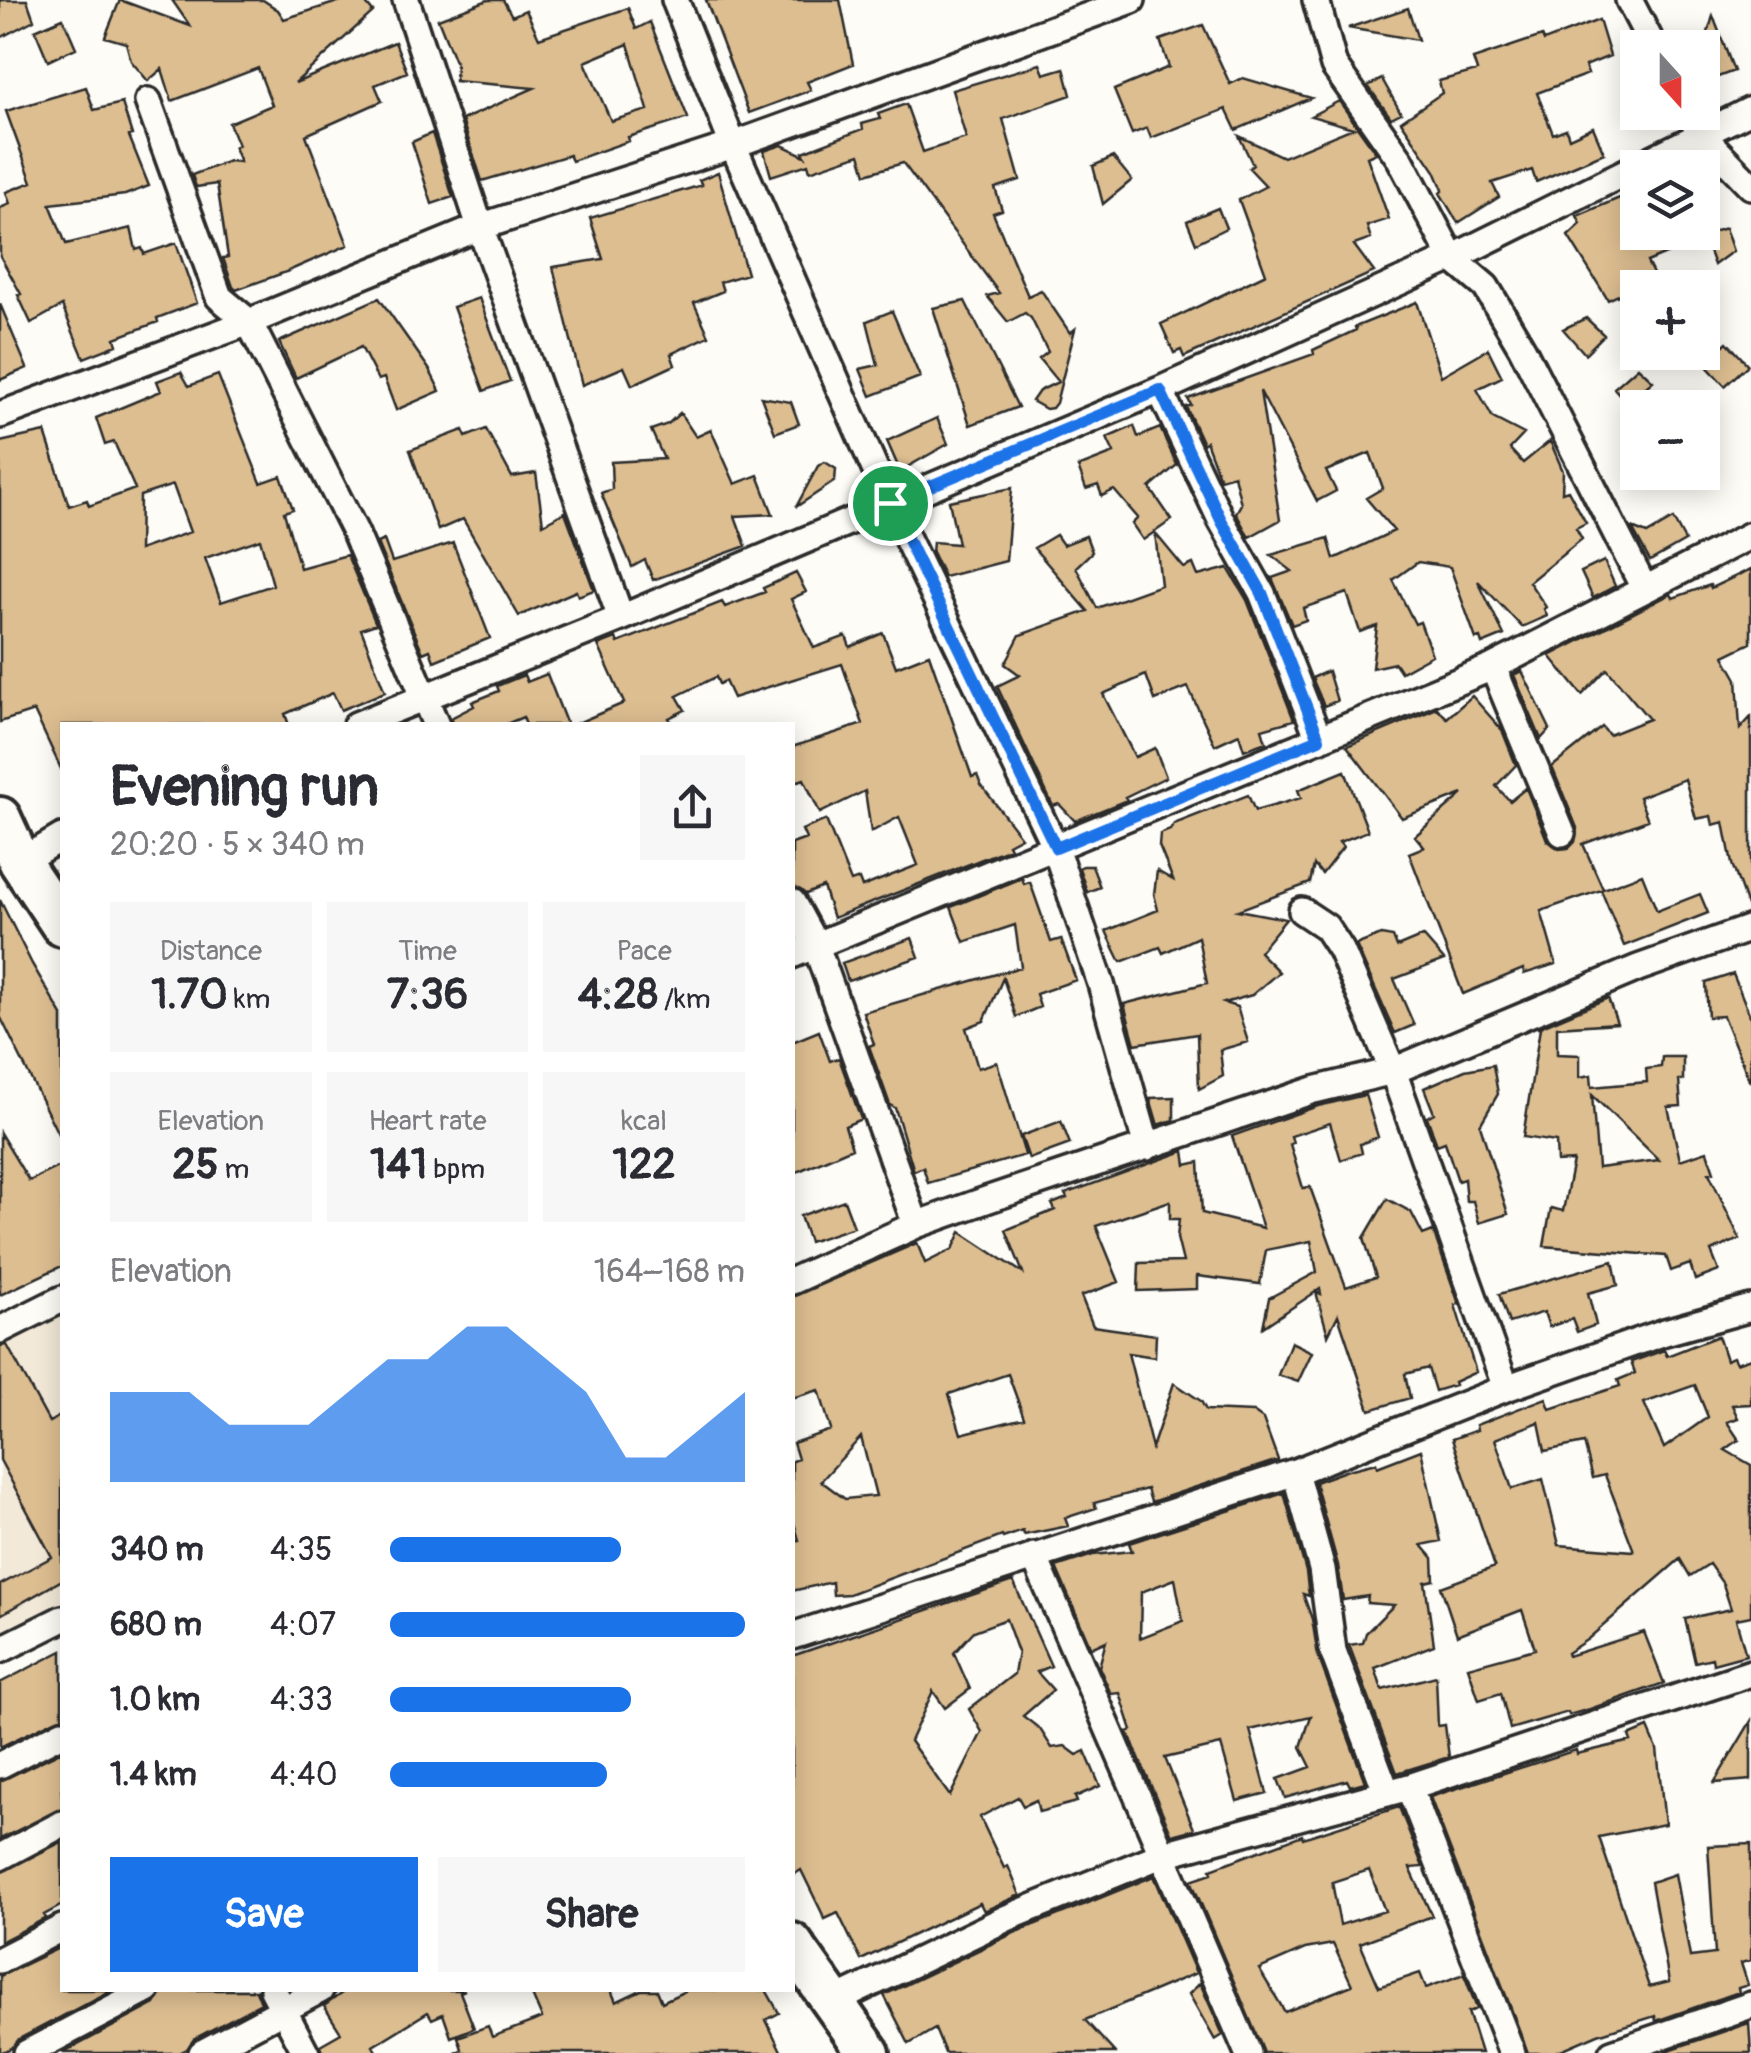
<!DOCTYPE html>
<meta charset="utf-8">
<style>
:root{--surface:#fff;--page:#f7f7f7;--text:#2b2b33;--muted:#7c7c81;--accent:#1a73e8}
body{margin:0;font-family:Pangolin,sans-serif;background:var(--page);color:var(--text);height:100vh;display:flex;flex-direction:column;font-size:38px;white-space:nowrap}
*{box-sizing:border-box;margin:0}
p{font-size:32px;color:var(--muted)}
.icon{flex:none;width:55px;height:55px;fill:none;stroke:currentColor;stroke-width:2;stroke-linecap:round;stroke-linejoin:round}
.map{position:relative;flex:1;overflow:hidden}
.details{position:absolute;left:60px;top:722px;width:735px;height:1270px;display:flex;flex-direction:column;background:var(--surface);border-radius:0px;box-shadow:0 5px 25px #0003}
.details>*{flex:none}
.needle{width:65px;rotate:159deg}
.controls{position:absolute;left:1620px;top:30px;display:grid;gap:20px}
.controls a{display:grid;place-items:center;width:100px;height:100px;border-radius:0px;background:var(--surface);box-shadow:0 5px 25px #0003;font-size:50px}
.pin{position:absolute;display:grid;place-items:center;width:85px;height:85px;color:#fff;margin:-42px;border:5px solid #fff;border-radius:50%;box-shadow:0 2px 10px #0007}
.round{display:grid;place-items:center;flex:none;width:105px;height:105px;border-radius:0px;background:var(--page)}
.summary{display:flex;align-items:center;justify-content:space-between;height:170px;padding:0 50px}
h1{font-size:55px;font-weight:700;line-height:75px}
.metrics{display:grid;grid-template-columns:repeat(3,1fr);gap:15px;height:170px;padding:10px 50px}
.metrics div{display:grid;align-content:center;border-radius:0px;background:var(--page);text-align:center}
.metrics b{font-size:42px;font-weight:700}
.metrics small{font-size:28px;font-weight:400}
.metrics p{font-size:28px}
.chart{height:280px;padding:20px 50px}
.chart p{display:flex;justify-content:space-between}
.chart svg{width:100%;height:180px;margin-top:10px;fill:var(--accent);opacity:.7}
.primary-button{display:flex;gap:20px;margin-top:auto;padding:20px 50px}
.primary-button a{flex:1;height:115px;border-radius:0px;background:var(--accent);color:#fff;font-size:40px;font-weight:700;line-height:115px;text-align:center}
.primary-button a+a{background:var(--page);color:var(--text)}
ul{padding:0 50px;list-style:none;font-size:32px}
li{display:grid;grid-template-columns:160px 120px 1fr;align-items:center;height:75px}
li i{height:25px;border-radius:12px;background:var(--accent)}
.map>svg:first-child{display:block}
</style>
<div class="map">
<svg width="1751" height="2053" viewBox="0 0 1751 2053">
<rect width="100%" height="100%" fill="#fdfcf7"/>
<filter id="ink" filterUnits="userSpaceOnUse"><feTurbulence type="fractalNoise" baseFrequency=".01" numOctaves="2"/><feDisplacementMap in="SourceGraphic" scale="20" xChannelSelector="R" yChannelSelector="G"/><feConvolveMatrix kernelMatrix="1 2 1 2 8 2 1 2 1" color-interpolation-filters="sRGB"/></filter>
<g filter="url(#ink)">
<path fill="#f3e9d8" d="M62 1308V1604L0 1636V1340Z"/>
<path fill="#ddbe91" stroke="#2b2b2b" stroke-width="2.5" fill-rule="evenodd" d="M0 0H27L34 20 0 38Z
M120 0 190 26 172 0H263L278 10 284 19 344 0H363L373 12 295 83 395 42 407 72 375 85 382 101 306 135 348 245 286 272 236 290 233 287 223 258 228 257 217 184 196 187 192 175 229 161 240 162 234 147 238 145 229 123 272 105 258 68 172 101 162 69 148 81 131 61 126 43 105 37Z
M488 0H503L512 16 526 10 539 38 628 8 636 29 650 22 688 118 628 137 629 141 572 161 569 155 482 181 462 120 534 88 455 81 456 64 438 19ZM628 44 648 110 611 121 585 62Z
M706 0H840L853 64 807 82 811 90 749 113Z
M1408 8 1418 40 1348 28Z
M1713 16 1734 71 1702 83V53Z
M63 18 76 48 48 61 35 30Z
M1599 20 1610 56 1585 66 1588 74 1537 93 1553 134 1566 129 1569 138 1593 127 1604 153 1536 182 1532 170 1492 183 1499 197 1458 223 1440 193 1443 190 1435 171 1401 121 1442 93 1439 81 1477 71 1473 59 1542 36 1544 41Z
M1203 25 1230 84 1243 78 1311 98 1236 130 1226 109 1151 138 1147 128 1132 134 1114 90 1169 67 1160 40Z
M1040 64 1044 74 1064 68 1071 95 1003 119 1020 180 995 188 1002 210 993 213 1028 296 1041 290 1070 333 1075 329 1056 403 1052 408 1046 409 1032 401 1039 391 1058 382 1039 359 1048 352 1031 318 1025 313 1008 322 987 296 999 293 903 163 866 174 860 154 810 171 808 164 771 176 764 151 782 145 805 156 803 152 863 129 862 124 880 119 878 114 906 104 923 152 966 138 952 90Z
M1382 79 1401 113 1391 118 1368 86Z
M86 87 94 110 122 103 132 135 129 136 149 186 125 195 50 204 66 244 131 228 136 250 142 248 144 254 176 243 197 303 157 318 158 322 115 338 117 345 84 358 62 306 31 323 18 295 21 294 0 256V208L10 204 6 192 32 182 6 111Z
M1339 101 1376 153 1367 157 1389 219 1367 226 1371 239 1354 245 1374 272 1184 357 1181 350 1174 353 1161 324 1266 274 1239 200 1266 186 1249 168 1253 165 1239 136 1283 157 1353 128 1311 116Z
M432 133 453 197 432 204 412 142Z
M1113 157 1132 180 1103 204 1093 166Z
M718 172 747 274 720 282 723 291 694 303 709 336 671 354 675 365 632 385 624 367 582 385 553 267 603 259 590 218 702 185 699 180Z
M1629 194 1630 197 1638 194V232H1646L1649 240 1665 232H1713L1725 228 1733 251 1714 265 1704 238 1647 262 1655 278 1608 300 1568 236 1581 224 1577 216Z
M1218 208 1226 228 1196 243 1187 221Z
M379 298 429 369 440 391 396 410 384 378 378 380 361 347 296 378 279 342Z
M479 298 510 381 484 391 453 307Z
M965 301 1018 407 970 425 933 308Z
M1417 302 1441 376 1488 349 1502 377 1477 389 1493 418 1524 434 1510 449 1523 463 1550 441 1563 471 1562 492 1568 490 1586 523 1576 528 1582 539 1529 582 1546 607 1544 609 1547 616 1522 627 1478 581 1504 635 1482 644 1480 638 1476 639 1450 567 1418 562 1393 580 1415 624 1420 622 1432 655 1401 672 1395 663 1372 668 1377 626 1360 632 1347 593 1303 608 1306 620 1292 625 1272 578 1292 571 1271 555 1328 538 1334 559 1394 531 1366 498 1383 488 1370 453 1326 471 1336 491 1317 501 1260 391 1280 520 1249 537 1236 513 1241 504 1234 475 1220 479 1206 441 1203 444 1186 407 1191 405 1188 399 1314 354 1313 350 1356 330 1355 327Z
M0 304 27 368 0 380Z
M892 311 920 377 871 396 860 369 878 365 867 321Z
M1586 318 1604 335 1585 354 1563 329Z
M1727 342 1748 365 1725 386 1704 363Z
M1638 367 1653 381 1627 403 1614 388Z
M181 372 189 386 218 375 261 483 281 476 293 509 284 512 300 568 347 555 376 624 361 629 385 692 341 710 333 693 285 714 289 725H62V771L34 711 0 722V442L45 432 69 506 87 500 89 506 135 489 114 442 105 445 96 418 161 391 157 381ZM173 485 190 532 139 550 140 496ZM260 539 273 585 221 602 205 558Z
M761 397 791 402 799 424 775 433Z
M680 413 696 437 711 430 735 484 758 475 773 514 735 516 746 546 653 580 645 560 632 567 601 493 612 489 611 462 664 459 651 430 668 424Z
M937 418 948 444 900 471 887 441Z
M1134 426 1138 437 1160 428 1177 465 1150 488 1172 520 1143 540 1132 524 1138 518 1114 490 1102 496 1098 485 1086 489 1078 467 1114 453 1107 438Z
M486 429 512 477 536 473 543 524 565 512 594 590 578 596 576 591 519 616 463 519 438 530 410 450 463 430 466 437Z
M825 462 836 469 835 481 796 507 818 466Z
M1012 488 1006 561 944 577 932 552 933 542 958 544 949 501Z
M1673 519 1685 541 1650 561 1632 528 1647 534Z
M1155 533 1184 568 1193 564 1198 576 1228 568 1247 600 1294 720 1262 729 1266 742 1244 750 1239 734 1215 745 1188 687 1155 700 1146 675 1103 694 1135 757 1155 748 1166 777 1125 797 1127 800 1075 821 1059 804 1053 806 997 686 1020 675 1005 664 1020 635 1088 611 1034 548 1056 535 1063 545 1086 536 1092 552 1076 567 1097 608 1161 585Z
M384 540 392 562 453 543 490 638 434 661 430 650 423 653 377 543Z
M1604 561 1615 586 1593 598 1581 572Z
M1751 569V643L1724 656 1737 679 1740 729 1751 717V905L1747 906 1732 864 1724 822 1713 825 1711 816 1696 819 1685 779 1639 797 1648 820 1583 844 1603 889 1642 874 1657 911 1700 894 1708 913 1624 946 1601 890 1541 911 1556 964 1524 974 1523 969 1463 994 1409 853 1424 847 1415 836 1463 794 1402 818 1347 746 1437 708 1447 718 1472 696 1502 730 1516 765 1496 786 1510 801 1526 788 1547 840 1559 849 1569 848 1575 842 1577 828 1552 767 1602 727 1609 735 1649 719 1607 669 1582 695 1550 656 1671 594 1673 598 1710 585 1711 588Z
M796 573 806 592 791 599 814 648 846 636 850 647 883 633 896 667 929 654 972 777 977 775 981 785 1021 837 1008 844 1010 848 833 918 823 887 806 894 792 886V844L806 839 802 830 826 820 851 882 859 879 862 887 918 865 899 817 871 832 865 791 820 813 804 779 792 783V747L863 724 842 664 733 698 725 681 719 684 716 677 677 696 685 710 669 718 673 725H573L624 703 598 645 616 638 618 643 722 602 725 607 765 592 763 588Z
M1328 671 1337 701 1324 706 1312 678Z
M1522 671 1550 729 1541 739 1514 675Z
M547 674 567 725H526L523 717 504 725H452L451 718 474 706 472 702 499 691 497 686 524 675 527 682Z
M1345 771 1368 831 1339 842 1343 847 1322 874 1314 865 1310 883 1238 910 1286 919 1259 952 1279 972 1252 995 1224 1003 1237 1007 1248 1042 1220 1050 1223 1076 1199 1089 1197 1034 1135 1044 1124 1004 1207 983 1198 937 1163 953 1160 947 1121 962 1106 931 1158 910 1154 894 1157 871 1173 880 1159 846 1160 834 1170 830 1174 824 1248 795 1255 811 1301 798 1298 790Z
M1083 866H1092L1100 887 1087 892 1079 868Z
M1022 878 1024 884 1030 882 1051 942 1061 939 1076 980 1036 994 1040 1007 1016 1017 1003 978 984 1021 966 1028 978 1068 997 1062 1025 1155 928 1183 923 1167 914 1171 895 1108 890 1105 869 1046 874 1044 863 1012 1021 967 1015 925 964 942 951 907Z
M0 900 32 964 62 1015V1142L0 1016Z
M1381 935 1393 937 1397 947 1423 936 1444 960 1394 979 1414 1025 1395 1033 1356 945Z
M912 938 919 957 848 981 842 963Z
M1733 974 1751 1018 1750 1082 1723 1016 1708 1017 1706 983Z
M1608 998 1617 1023 1557 1027V1054L1580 1055V1077L1591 1075 1592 1087 1647 1082 1646 1069 1661 1067 1662 1057H1683V1080H1679L1681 1106 1668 1107 1680 1160 1707 1151 1714 1172 1709 1173 1740 1239 1711 1251 1719 1271 1695 1280 1690 1264 1671 1271 1666 1256 1544 1246 1551 1208 1563 1211 1573 1161 1557 1162 1556 1142 1523 1137 1540 1028H1537ZM1592 1095 1659 1160 1598 1168Z
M819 1031 830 1061 839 1058 861 1119 845 1126 852 1148 792 1174V1042Z
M1493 1065 1498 1094 1480 1125 1508 1214 1479 1223 1473 1201H1466L1464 1179 1458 1181 1445 1142 1437 1145 1427 1117 1434 1113 1424 1088 1465 1070Z
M1365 1095 1378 1137 1360 1144 1362 1153 1341 1160 1330 1123 1291 1136 1293 1143 1290 1144 1303 1188 1310 1187 1346 1287 1376 1277 1364 1238 1387 1199 1411 1212 1423 1235 1433 1231 1459 1304 1455 1305 1476 1372 1454 1382 1455 1385 1435 1391 1428 1368 1405 1374 1410 1398 1370 1410 1338 1315 1328 1335 1316 1292 1321 1294 1320 1289 1263 1327 1269 1298 1317 1272 1311 1241 1266 1250 1260 1284 1197 1276V1289L1138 1291 1139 1263 1183 1262 1177 1238 1179 1219H1170V1201L1096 1226 1119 1282 1081 1296 1093 1326 1156 1335 1155 1357 1128 1353 1152 1448 1174 1383 1201 1401 1206 1410 1253 1412 1263 1419 1278 1460 1151 1502 1147 1489 1094 1503 1096 1508 1065 1518 1068 1526 1024 1535 1023 1531 1003 1538 1002 1536 849 1594 833 1595 832 1582 792 1591V1541L799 1540 792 1516V1461L798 1459 793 1443 831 1430 819 1390 792 1398V1297L917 1243 925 1263 953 1249 961 1232 1023 1273 1006 1230 1055 1210 1052 1204 1067 1198 1065 1194 1184 1151 1186 1165 1199 1162 1202 1213 1263 1228 1232 1136 1318 1106ZM1008 1374 1024 1418 961 1434 949 1394ZM861 1437 876 1496 845 1499 821 1481Z
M1174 1097V1120L1158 1125 1150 1098Z
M1061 1121 1070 1144 1029 1159 1021 1136Z
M0 1133 29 1181 62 1165V1266L0 1295Z
M844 1200 854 1227 809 1242 800 1216Z
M1613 1261 1618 1285 1588 1293 1596 1325 1577 1332 1572 1319 1549 1327 1544 1312 1509 1323 1499 1294Z
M1718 1336 1726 1360 1733 1357 1736 1363 1751 1358V1404L1732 1405 1738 1418 1727 1422 1739 1440 1725 1450 1751 1465V1616L1736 1619 1746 1655 1713 1664 1712 1658 1695 1662 1685 1619 1731 1609 1723 1584 1709 1564 1690 1576 1680 1559 1588 1639 1567 1653 1568 1656 1644 1632 1664 1683 1590 1709 1569 1715 1568 1712 1510 1729 1501 1693 1479 1700 1468 1667 1535 1649 1522 1610 1457 1635 1441 1587 1495 1567 1452 1439 1477 1430 1476 1425 1546 1398 1550 1409 1620 1386 1618 1380 1635 1373 1631 1362 1664 1350 1667 1356ZM1695 1385 1708 1417 1664 1448 1644 1403ZM1539 1422 1545 1451 1584 1443 1593 1478 1605 1475 1634 1551 1559 1545 1543 1479 1512 1489 1495 1439Z
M1291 1342 1312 1352 1298 1382 1278 1375Z
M7 1345 49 1422 62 1415V1580L0 1615V1585L52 1557 0 1460V1346Z
M1421 1450 1441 1541 1422 1545 1433 1558 1434 1580 1425 1582 1434 1645 1375 1668 1382 1690 1436 1676 1438 1726 1445 1725 1449 1757 1397 1773 1349 1645 1363 1643 1366 1633 1394 1605 1367 1603 1368 1596 1343 1600 1338 1565 1315 1482 1348 1470 1376 1463 1377 1467Z
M1284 1493 1306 1572 1309 1596 1303 1594 1312 1619 1318 1656 1365 1782 1350 1786 1347 1780 1285 1798 1278 1779 1311 1767 1301 1747 1311 1716 1250 1730 1267 1793 1237 1801 1221 1745 1165 1758 1194 1829 1172 1835 1128 1732 1132 1730 1120 1693 1111 1694 1099 1667 1106 1641 1091 1648 1056 1567 1093 1555 1132 1551 1129 1543ZM1175 1579 1183 1621 1140 1638 1141 1592Z
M1013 1581 1051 1666 1037 1672 1053 1690 1023 1716 1040 1729 1052 1748 1065 1746 1077 1755 1085 1751 1100 1786 1075 1797 1077 1802 1039 1812 1036 1800 1023 1806 1018 1797 980 1817 1004 1868 1008 1866 1020 1895 984 1911 980 1903 861 1960 838 1913 825 1919 801 1870 792 1876V1656ZM1006 1619 1018 1652 1014 1674 969 1709 982 1732 950 1796 910 1741 933 1691 945 1708 970 1689 954 1653 974 1631Z
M62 1651V1717L0 1747V1683Z
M1751 1721V1780L1714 1783Z
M1648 1728 1657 1749 1665 1824 1599 1837 1649 1987 1669 1982 1651 1882 1675 1874 1690 1957 1715 1954 1708 1846 1751 1844V1960L1741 1963 1748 1985 1738 1988 1739 1992 1656 2021 1655 2016 1598 2034 1554 2053H1528L1430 1797 1576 1750 1577 1754 1631 1741 1629 1736Z
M62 1751V1808L0 1839V1781Z
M1399 1807 1423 1867 1410 1868 1432 1916 1360 1943 1379 1987 1420 1973 1426 1988 1464 1974 1477 2009 1468 2012 1481 2053H1264L1191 1880 1212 1873 1211 1869 1302 1835 1303 1838ZM1369 1870 1385 1911 1340 1925 1332 1882ZM1333 1944 1352 1985 1285 2012 1259 1969 1305 1949Z
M62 1842V1905L44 1915 46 1918 0 1942V1873Z
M1154 1876 1196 1973 1085 2020 1115 2053H945L935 2029 909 2044 884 1995 1014 1933Z
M61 1947 62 1990H112L19 2039 12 2048 0 2053V1976Z
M1200 1983 1223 2035 1215 2040 1189 1994Z
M163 1990H256L261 2003 194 2039 187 2049 179 2053H63L155 2004Z
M346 1990H465L460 1992 474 2028 451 2037 443 2014 432 2019 428 2012 373 2046 377 2053H322L320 2045 341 2033 324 2006Z
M530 1990H611L616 2002 641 1990H657L662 2002 687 1990H766L779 2013 766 2020 782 2053H456L462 2049 458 2037 488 2026 492 2037 542 2018Z
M1749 2023 1751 2053H1667L1666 2051Z"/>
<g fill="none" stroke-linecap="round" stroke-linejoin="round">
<defs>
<path id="minor" d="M406 0 480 227 621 618
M675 0 733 145 890 503 1055 847 1101 984 1147 1147
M1316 0 1334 66 1400 159 1452 258 1486 287 1522 348 1644 588
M1629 0 1654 48
M148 101 219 297 249 322 355 532 436 725
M1689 112 1701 134 1751 186
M1160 390 1221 520 1262 593 1319 739
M0 415 249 322 480 227 733 145 1132 0
M1493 667 1562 833
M356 725 621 618 1160 390 1452 258 1751 110
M20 862 62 837
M792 902 816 946 916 1225
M1302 911 1326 927 1341 950 1393 1071 1506 1388
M792 955 1493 667 1751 535
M792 1281 916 1225 989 1199 1314 1090 1393 1071 1638 968 1751 928
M0 1330 62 1299
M1295 1472 1322 1569 1333 1651 1387 1793
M1034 1556 1248 2053
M792 1636 1295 1472 1506 1388 1665 1332 1751 1308
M0 1650 62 1619
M0 1765 62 1733
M1409 1787 1512 2053
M0 1857 62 1824
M0 1960 62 1928
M273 1990 306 2053
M833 2002 1007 1918 1164 1854 1409 1787 1751 1673
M27 2053 147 1990
M202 2053 320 1990
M1612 2053 1751 2005"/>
<path id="primary" d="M0 818 20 862 62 925
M792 1944 869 2053"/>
</defs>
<use href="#minor" stroke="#2b2b2b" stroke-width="32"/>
<use href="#primary" stroke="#2b2b2b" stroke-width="48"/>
<use href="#minor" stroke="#fdfcf7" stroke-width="25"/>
<use href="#primary" stroke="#fdfcf7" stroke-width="40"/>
</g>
</g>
<g fill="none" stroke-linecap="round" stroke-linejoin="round" filter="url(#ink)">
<defs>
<path id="route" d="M1160 390 1221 520 1262 593 1319 739 1056 848 890 503Z"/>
</defs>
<use href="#route" stroke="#fff" stroke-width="20"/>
<use href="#route" stroke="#1a73e8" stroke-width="12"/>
</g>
</svg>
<div class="controls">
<a><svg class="needle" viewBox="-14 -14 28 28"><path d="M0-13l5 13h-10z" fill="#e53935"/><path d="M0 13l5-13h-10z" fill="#7c7c81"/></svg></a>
<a><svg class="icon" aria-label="layers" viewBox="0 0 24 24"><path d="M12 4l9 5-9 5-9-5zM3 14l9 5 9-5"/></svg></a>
<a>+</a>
<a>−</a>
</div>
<div class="pin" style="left:890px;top:503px;background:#1e9e55"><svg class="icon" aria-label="arrive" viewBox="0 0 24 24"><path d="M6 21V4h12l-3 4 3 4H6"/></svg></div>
<section class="details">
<div class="summary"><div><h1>Evening run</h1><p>20:20 · 5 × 340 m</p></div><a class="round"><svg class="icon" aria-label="share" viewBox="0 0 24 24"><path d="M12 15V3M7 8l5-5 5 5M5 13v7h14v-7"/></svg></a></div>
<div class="metrics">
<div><p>Distance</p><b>1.70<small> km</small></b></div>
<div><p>Time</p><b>7:36</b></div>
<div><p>Pace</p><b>4:28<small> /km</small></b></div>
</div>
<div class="metrics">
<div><p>Elevation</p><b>25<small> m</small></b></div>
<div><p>Heart rate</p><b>141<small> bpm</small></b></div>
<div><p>kcal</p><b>122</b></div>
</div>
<div class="chart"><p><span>Elevation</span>164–168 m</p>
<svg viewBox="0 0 160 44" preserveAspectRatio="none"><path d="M0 44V22L10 22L20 22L30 30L40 30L50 30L60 22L70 14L80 14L90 6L100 6L110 14L120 22L130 38L140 38L150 30L160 22V44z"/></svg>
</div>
<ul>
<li><b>340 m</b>4:35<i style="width:65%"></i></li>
<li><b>680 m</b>4:07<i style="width:100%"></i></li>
<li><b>1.0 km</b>4:33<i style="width:68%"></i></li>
<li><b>1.4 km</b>4:40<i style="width:61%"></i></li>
</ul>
<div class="primary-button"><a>Save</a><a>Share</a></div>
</section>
</div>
